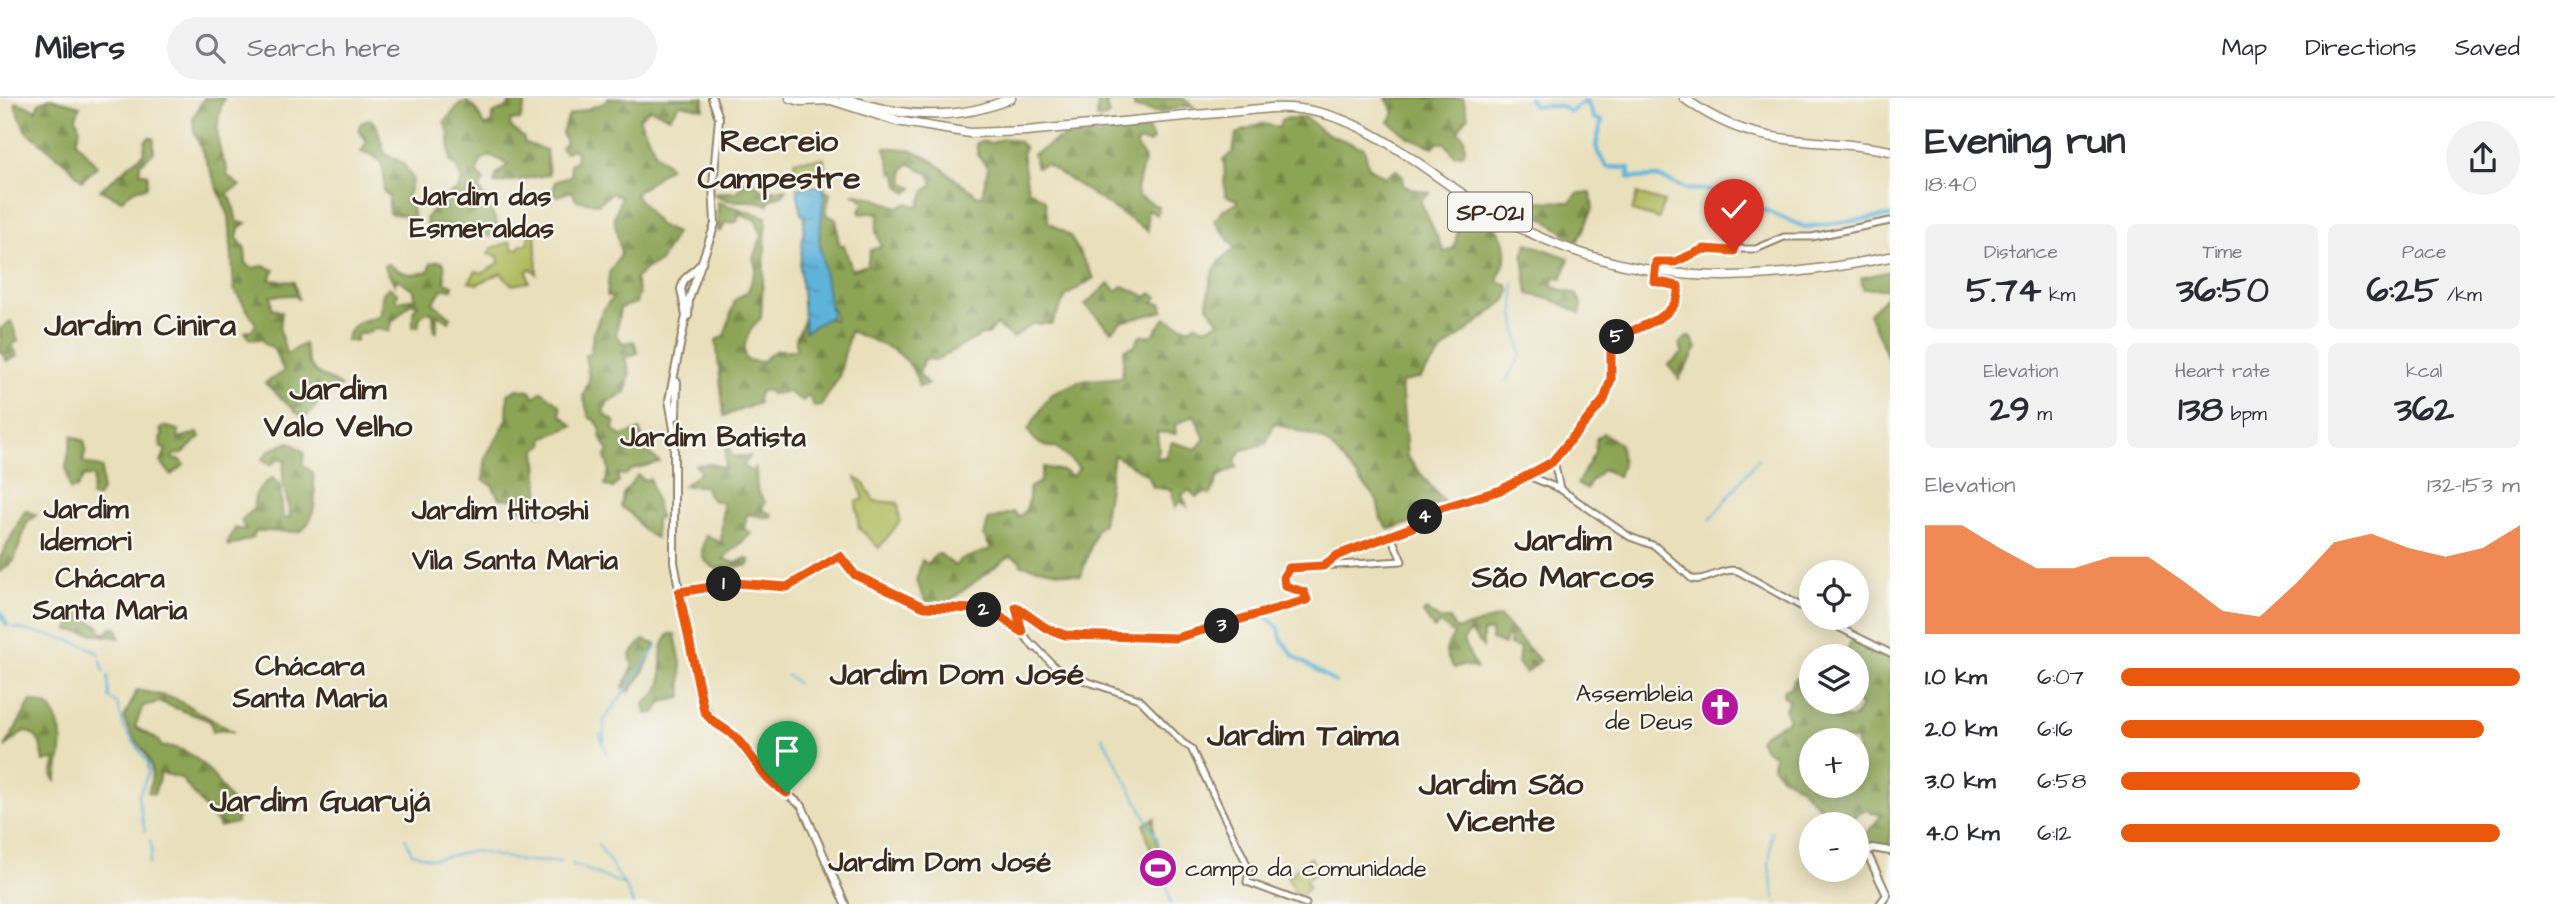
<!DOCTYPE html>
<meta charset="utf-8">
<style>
:root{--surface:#fff;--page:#f2f2f3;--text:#2b2b33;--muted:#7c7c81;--line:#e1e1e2;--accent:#ea580c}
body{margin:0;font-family:"Architects Daughter",sans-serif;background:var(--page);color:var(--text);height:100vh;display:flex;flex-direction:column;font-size:26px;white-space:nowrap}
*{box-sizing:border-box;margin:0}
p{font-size:23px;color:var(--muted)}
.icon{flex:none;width:38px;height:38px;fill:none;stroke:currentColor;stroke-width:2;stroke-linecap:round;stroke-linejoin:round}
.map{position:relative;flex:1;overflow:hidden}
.details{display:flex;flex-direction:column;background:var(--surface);width:665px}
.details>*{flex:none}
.tools{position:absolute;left:1799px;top:462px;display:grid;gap:14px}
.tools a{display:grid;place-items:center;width:70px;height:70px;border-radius:50%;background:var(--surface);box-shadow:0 4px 18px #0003;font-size:35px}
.pin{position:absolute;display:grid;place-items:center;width:60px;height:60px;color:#fff;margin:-72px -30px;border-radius:50% 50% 50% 0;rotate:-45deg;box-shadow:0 0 7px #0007}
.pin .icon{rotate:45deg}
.km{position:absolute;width:35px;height:35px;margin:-18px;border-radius:50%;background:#222;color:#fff;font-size:19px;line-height:35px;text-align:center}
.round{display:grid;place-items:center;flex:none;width:74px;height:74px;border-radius:37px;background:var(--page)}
.head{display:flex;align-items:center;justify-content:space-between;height:119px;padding:0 35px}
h1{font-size:38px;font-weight:700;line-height:52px}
.figures{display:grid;grid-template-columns:repeat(3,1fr);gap:10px;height:119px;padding:7px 35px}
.figures div{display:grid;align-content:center;border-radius:10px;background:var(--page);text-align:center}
.figures b{font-size:35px;font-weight:700}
.figures small{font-size:19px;font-weight:400}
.figures p{font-size:19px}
.chart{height:196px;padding:14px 35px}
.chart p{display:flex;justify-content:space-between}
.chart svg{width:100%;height:126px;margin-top:7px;fill:var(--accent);opacity:.7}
ul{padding:0 35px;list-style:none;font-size:23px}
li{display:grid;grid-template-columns:112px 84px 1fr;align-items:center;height:52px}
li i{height:18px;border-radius:9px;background:var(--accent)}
header{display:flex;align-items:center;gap:42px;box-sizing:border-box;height:98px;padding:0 35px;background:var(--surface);border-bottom:2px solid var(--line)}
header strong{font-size:33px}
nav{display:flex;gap:38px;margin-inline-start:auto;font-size:24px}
.search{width:490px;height:63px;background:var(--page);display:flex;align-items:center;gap:18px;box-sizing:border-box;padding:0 24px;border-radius:38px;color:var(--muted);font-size:26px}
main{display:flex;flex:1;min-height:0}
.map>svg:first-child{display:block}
</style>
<header>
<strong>Milers</strong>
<div class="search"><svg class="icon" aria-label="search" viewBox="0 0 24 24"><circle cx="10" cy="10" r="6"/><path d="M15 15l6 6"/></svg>Search here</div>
<nav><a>Map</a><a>Directions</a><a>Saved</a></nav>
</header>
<main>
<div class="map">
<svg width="1890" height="806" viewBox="0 0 1890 806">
<defs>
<pattern id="forest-firs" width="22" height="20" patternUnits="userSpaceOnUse" patternTransform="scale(1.75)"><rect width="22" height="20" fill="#8ca455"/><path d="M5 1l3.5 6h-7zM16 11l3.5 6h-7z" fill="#748646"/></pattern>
<pattern id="park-crowns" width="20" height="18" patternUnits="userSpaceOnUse" patternTransform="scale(1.75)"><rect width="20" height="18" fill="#b1bc5e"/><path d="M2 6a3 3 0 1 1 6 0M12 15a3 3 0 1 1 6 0" fill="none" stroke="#91994d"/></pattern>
<pattern id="water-ripples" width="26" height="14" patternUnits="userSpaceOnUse" patternTransform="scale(1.75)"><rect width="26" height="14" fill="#5db3d9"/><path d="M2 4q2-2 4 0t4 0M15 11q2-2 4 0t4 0" fill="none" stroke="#4e92af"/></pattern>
</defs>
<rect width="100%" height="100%" fill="#f6f6f2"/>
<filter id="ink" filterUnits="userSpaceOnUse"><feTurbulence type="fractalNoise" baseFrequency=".0143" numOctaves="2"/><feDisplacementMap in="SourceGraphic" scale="14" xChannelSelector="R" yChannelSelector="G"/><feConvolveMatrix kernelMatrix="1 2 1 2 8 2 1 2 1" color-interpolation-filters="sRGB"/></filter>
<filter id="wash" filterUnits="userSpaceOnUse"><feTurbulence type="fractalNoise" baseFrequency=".00686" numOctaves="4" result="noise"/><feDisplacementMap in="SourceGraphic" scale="28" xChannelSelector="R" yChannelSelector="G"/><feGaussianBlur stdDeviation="1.57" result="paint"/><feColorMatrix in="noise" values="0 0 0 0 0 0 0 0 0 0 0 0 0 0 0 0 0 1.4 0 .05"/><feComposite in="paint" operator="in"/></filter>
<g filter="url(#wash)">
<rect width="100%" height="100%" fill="#e9dfba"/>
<path fill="#b1bc5e" stroke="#76733e" stroke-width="2" d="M824 60 826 79 796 82 794 63Z
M1637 96 1664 104 1659 121 1632 113Z
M535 130 537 176 531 170 527 173 529 184 512 187 501 175 477 186 469 184 476 173 483 175 499 165 498 158 488 156 492 150 510 144 513 151H519L521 146H528L529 135Z
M856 380 863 384 874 403 898 405 900 423 879 450 859 430 856 404 864 401Z
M1311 759 1317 773 1306 783 1309 789 1298 800 1287 779Z"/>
<path fill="url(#forest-firs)" stroke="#64673a" stroke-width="2" fill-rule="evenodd" d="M50 0 80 8 76 20 80 31 76 43 97 68 82 83 69 68 25 32 15 7 17 4 36 12 39 5Z
M204 0H224C217 19 215 36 221 56 223 64 229 69 227 77L240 88 227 95 232 103 237 124 246 125 239 130 237 140 245 150 246 166 252 170 264 168 275 172 269 182 294 184 299 202 295 197 271 198 272 210 282 214 280 231 286 256 304 246 309 265 316 274 341 288 328 295 304 321 265 285 284 273 273 250 265 246 262 241 251 242 245 234 252 232 256 226 234 191 229 118 194 33 193 20Z
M505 0H527L520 22 510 23 511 29 523 39 525 45 546 52 549 77 494 86 497 76 508 67 492 58 482 61 476 75 484 83 479 89 501 133 496 138 464 139 447 127 427 128 426 120 440 101 457 92 462 83 455 66 450 64 449 35 444 24 461 5 468 4 476 11 484 27 491 26 493 16 508 9 510 3Z
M608 0H704V11L680 6 670 19 650 11 639 20 656 56 670 69 635 96 659 127 676 135 660 164 647 170 635 181 639 196 636 205 620 210 616 237 623 245 634 243 638 255 625 260 630 275 626 294 607 305 603 315 615 324 613 332 622 338 640 332 647 354 660 364 633 371 625 377 617 376 619 383 613 390 605 387 609 372 605 359 609 353 600 339C603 330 597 323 589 319L583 298 589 281 585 257 591 255C591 237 600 210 614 199L607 198 609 175 621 156 614 120 621 99 612 95 598 106 576 102 572 93 558 98 553 95 555 84 572 77 570 66 576 63 577 54 572 51 566 55 561 50 566 45 562 35 569 17 604 5Z
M1098 0H1183L1194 9 1183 8 1161 15 1134 10V4L1125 1 1122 3H1110L1106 7 1109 17 1101 21 1097 20Z
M1386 0H1463L1468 18 1458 33 1464 39 1465 51 1462 56 1454 57 1445 45H1437L1433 49 1408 39 1389 24 1394 15Z
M1305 19 1325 35 1364 50 1369 70 1385 79 1396 71 1403 79V88L1430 95 1420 102 1444 154 1454 150 1464 106C1492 117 1519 147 1498 179L1499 184 1507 186 1510 193 1506 202 1444 251 1420 280 1401 285 1407 359 1444 404 1432 408 1414 424 1389 431 1381 421 1377 402 1331 348 1322 341 1274 325 1266 346 1242 352 1235 362 1237 369 1218 379 1211 396 1204 395 1196 399 1189 392 1182 397 1187 408 1180 403 1175 410 1171 392 1153 389 1147 377 1114 357 1103 426 1097 430 1081 478 1021 467 1020 462 1010 458 945 506H927L916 483 922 462 928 466 936 456H940L955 468 960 462 991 451 984 438 988 422 1014 414 1018 419C1028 414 1030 400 1029 390L1040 384 1043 369 1064 373 1073 378 1079 370 1056 349C1043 351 1034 343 1028 332L1050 297 1080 283 1122 279 1124 251 1134 248 1140 238 1153 237 1165 220 1189 231 1195 226 1205 230 1220 224 1207 208C1210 179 1210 168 1235 150L1214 123 1224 111 1238 105 1237 102 1226 98C1222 86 1227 75 1223 62L1233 54 1236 36 1261 25 1279 30 1282 21ZM1194 317 1205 341 1196 351 1172 344 1165 359 1156 360 1159 351 1157 334 1176 336 1175 327Z
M370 21 376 26 385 56 403 65 413 81 406 104 412 109 414 124 406 123 404 117 389 116V98L383 93C386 72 384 57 361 54L367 43 358 32 361 25Z
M1138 30H1148L1153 42 1149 45 1140 43 1136 47 1145 61 1137 89 1138 98 1159 109 1157 117 1149 112 1147 114 1148 133 1046 66 1037 69 1033 56C1044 52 1049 45 1059 41 1067 37 1074 40 1082 35L1101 38C1114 30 1125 37 1138 30Z
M148 40H154V54L140 66V74L148 76 147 89 135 92 121 102 100 92 144 55 145 44Z
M1003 40 1018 43 1025 50 1022 55 1028 91 1045 102 1048 124 1070 138 1094 180 1066 198 1052 226H1032L1013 240 996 227 989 237H982L936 262 924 261 919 276 928 286 919 289C912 252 883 248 850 233L839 279 821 308 814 309 809 298 802 303 788 294 771 296 767 292 760 294 757 301 759 305 724 318 716 242 724 239 735 202 748 193 756 171 753 160 762 138 755 121 739 116 737 124 725 125 721 133H717L718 104 766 119C766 153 762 187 761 220 749 231 741 247 746 262L761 264 776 252H796V240L805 221 826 219 834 222 835 216C811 181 819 132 825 93L830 94 826 117 835 120C840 129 835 138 840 147H844L852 172 867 167 871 152 881 148 876 134 879 114 861 116 859 113 865 104 854 96C872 96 883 106 900 109L908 105 918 109 925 93 933 86 929 76 909 65 903 72 904 86 913 90 907 95 899 88 897 76 892 75 885 50C916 48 932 61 954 80 961 86 969 89 976 97L982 98 988 69 978 58 976 45 980 43 992 45Z
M748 81 769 96 773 92 786 91 784 96 770 102 768 107C752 98 731 109 715 97L716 94H736Z
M1520 92 1534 103 1570 104 1578 95H1591L1593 111 1577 144 1536 115Z
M1527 145 1569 160 1562 181 1554 179 1553 189 1576 196 1582 206 1580 215 1553 202 1528 196 1523 159Z
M439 163 444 165 445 184 453 187 452 191H442L433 205 451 219 449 224 437 216V234L434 233 433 216 427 214 420 219 418 229H413V213L418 207 411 205 392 224 390 233 375 230 370 234 358 236 356 243 346 242C349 227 361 222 377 219L381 214 382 196 389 189 398 196 395 200 398 203 415 200 414 192 397 181 395 187 384 168 388 166C404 176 412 179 429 173L431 165Z
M1890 173V265L1869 215 1887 198V191H1863L1861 180Z
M1109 185 1117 193 1123 188 1148 199 1151 195 1157 199 1153 204 1162 206 1163 213 1121 224 1111 233 1085 207Z
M11 223 18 243 12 247 18 258 7 263 0 252V231Z
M1687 239H1691L1697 250 1679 281 1668 267 1683 255 1679 246Z
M517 291 529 293 534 299 542 293 560 307 561 317 573 328 543 340 544 346 536 352 541 417 520 412 518 402 499 400 492 387 483 382 486 358 507 322 508 296Z
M164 328 179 332 178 340 198 335 200 339 182 356 173 357 172 361 181 362 184 367 171 377 161 364 166 351 161 350 160 341 163 336 160 333Z
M1603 335 1620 346 1622 367 1618 379 1603 371 1591 383 1587 391 1577 386 1595 354 1596 341Z
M726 337 732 358H750L743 368 753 374 754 369 756 371 757 392 765 404 762 412 772 416 771 420 747 416 744 431 752 435 723 461 736 465 746 460 750 463 749 467C737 471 728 466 717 471 699 463 700 454 706 437L721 445 723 405 712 402 704 388H683L701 374 695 367 712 366 725 370Z
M72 338 84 343 86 351 83 364 102 370V392L97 400 91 399 94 379 84 378 77 390 70 392 66 369Z
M290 344 304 354 303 367 313 375C315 396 319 419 300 434L256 433 253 440 229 448 227 446 235 430 246 432 241 423 254 410C253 394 260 389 272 380L280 387 283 420H290C288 397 279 385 285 363L279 361 270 367 262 362 270 352Z
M638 377 644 382 650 381 660 420 656 421V440C639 435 637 416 621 409L623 396Z
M25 412 36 417 27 425 14 463 0 474V460Z
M69 510 81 513 80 518 99 528 101 534 106 536 111 530H117L120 540 68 532 72 522 62 518Z
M1426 512 1440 521H1450L1456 532 1500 519 1540 563 1534 568 1532 563 1529 564 1532 570 1526 575 1518 565 1520 550 1509 547 1510 538 1506 539 1504 547 1492 542 1491 533 1483 534V549L1470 533 1463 543 1477 571 1462 567 1454 570C1442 555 1445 551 1454 536L1440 525 1434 531 1423 515Z
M669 536H675L681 565 682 600 662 604 656 614 646 616 644 605C674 587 655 568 663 547 664 543 667 540 669 536Z
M1852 541 1890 560V749L1865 747 1861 743 1882 716 1870 715 1868 711 1845 723 1830 721 1798 687 1782 679 1773 669 1774 657 1766 652 1759 642 1763 637 1789 622 1785 612 1789 602 1783 597 1784 591 1790 590 1795 580 1799 581 1797 588 1803 597 1811 596V604H1833L1845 620H1854L1862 608 1856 604 1857 558H1845ZM1811 642H1857V688H1811Z
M643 542 656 546 642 576 629 594 623 589 633 569 630 557Z
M137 592 174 600 234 634 221 631 213 634 210 623 160 604 143 608 135 629 157 641 162 649C196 644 223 691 238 714L237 725 220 729 181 680 161 675 154 696 148 694C162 656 133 652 124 620Z
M31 603 49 608C67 634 62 654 56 683L52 677 56 661 44 664C41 648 41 637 24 633L5 649Z"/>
<path fill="url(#park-crowns)" stroke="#76733e" stroke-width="2" d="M1155 720 1153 727 1166 780 1158 783 1144 726Z"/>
<path fill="url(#water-ripples)" stroke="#4c6e7c" stroke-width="2" d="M814 88 825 89 819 143 832 218 805 233 800 168 805 118 801 116 797 90Z"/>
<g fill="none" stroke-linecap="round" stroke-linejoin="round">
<path stroke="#5db3d9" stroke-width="2" d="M1714 94C1728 119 1733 122 1717 148
M1506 283 1521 257 1514 216V184
M1710 422 1759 360
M12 529C35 536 83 541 99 556
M101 562 104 574
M787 577 797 585
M108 578 109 600 117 605 124 630 148 665V676L138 699 145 733
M600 636 606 655
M1102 638 1157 740 1171 806
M604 643V622L657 548
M1772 733 1769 769 1775 801
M405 740 412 755 432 761 475 753 522 763 563 764
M598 746 624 786
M149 766 152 753 150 742
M572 766 625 787 633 806
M1776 805V806"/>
<path stroke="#5db3d9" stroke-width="3.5" d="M1260 513 1279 530 1281 541 1294 558 1335 584"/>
<path stroke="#5db3d9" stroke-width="4.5" d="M1529 0 1534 8H1561L1570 14 1586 3 1594 20 1602 23C1597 48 1590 44 1607 69L1629 70V79L1632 80 1658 79 1687 91 1709 92 1736 100 1805 129 1890 118
M0 514 7 527"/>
</g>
</g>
<g filter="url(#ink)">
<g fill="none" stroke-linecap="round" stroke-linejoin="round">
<defs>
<path id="secondary" d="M1655 167 1656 164H1675L1704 151H1756L1784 139H1812L1890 123
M1554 363 1560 391
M1526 377 1560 391 1630 439 1655 448 1692 481C1708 484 1721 469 1738 473L1811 514
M1323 468 1338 457 1413 429 1435 412 1501 392 1552 364 1604 302 1611 281V253L1614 242C1633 229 1683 221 1678 188L1659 185 1654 181
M679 494 740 485 787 489 840 458 855 477 924 509H966L992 515 1022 534 1034 550
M1016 509 1045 529 1065 537 1176 540 1307 502 1304 494 1285 488 1284 478 1289 470 1402 463 1391 438
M1016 509 1022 534
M1820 520 1890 555
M1035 548 1055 569
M1056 570 1053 572 1139 601 1184 646
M1183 645 1191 650 1244 760 1249 772 1247 784 1306 806"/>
<path id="primary" d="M702 165 684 182 681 191 686 218 669 302 674 331V464L699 596 712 624 733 637 762 676 802 708 845 806
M688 218 689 201 715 126 713 87 719 20 712 0
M676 318 677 284
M1880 806 1887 797 1867 755 1872 750 1890 753"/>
<path id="motorway" d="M790 0 801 3 829 2
M825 0 897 23 970 35 1026 33 1271 10C1364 4 1430 83 1506 123 1638 192 1749 186 1890 159
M844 0C899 19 958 24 1011 0
M1684 0C1757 54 1810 37 1890 53"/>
</defs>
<use href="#secondary" stroke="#92846c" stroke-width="9"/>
<use href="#primary" stroke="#92846c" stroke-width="10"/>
<use href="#motorway" stroke="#92846c" stroke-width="11"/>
<use href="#secondary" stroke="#fff" stroke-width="5"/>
<use href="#primary" stroke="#fff" stroke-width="6"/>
<use href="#motorway" stroke="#fff" stroke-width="8"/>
<defs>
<path id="secondary-bridge" d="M1654 181 1655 167"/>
</defs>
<use href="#secondary-bridge" stroke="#92846c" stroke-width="9" stroke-linecap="butt"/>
<use href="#secondary-bridge" stroke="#fff" stroke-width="5"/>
</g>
</g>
<g fill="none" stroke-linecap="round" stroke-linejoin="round" filter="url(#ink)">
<defs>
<path id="route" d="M787 695C759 679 755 658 734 638 723 628 712 626 704 613L679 494 736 485 787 489 840 458 855 477 924 509 978 511 1002 520 1022 534 1016 509 1046 530 1065 537 1176 540 1307 502 1304 494 1285 488 1284 478 1289 470 1323 468 1338 457 1413 429 1435 412 1501 392 1552 364 1604 302 1611 281V253L1614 242C1634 228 1682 222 1678 188L1654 183 1656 164H1675L1704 151 1734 153"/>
</defs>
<use href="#route" stroke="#fff" stroke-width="14"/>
<use href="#route" stroke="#ea580c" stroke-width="9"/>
</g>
<defs>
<symbol id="church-disc" viewBox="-11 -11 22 22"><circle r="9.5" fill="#b5179e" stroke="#f6f6f2"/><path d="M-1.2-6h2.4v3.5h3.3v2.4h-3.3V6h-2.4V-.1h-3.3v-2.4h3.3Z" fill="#fff"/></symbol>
<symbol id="stadium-disc" viewBox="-11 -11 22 22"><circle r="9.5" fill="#b5179e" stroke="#f6f6f2"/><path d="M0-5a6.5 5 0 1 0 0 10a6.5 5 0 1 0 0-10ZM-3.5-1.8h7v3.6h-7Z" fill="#fff"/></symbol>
</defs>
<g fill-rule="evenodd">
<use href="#church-disc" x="1698" y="587" width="44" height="44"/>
<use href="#stadium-disc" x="1136" y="748" width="44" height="44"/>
</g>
<g text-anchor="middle" stroke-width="5" stroke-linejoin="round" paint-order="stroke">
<rect fill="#f6f6f2" stroke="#73675e" stroke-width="2" x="1448" y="94.5" width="84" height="39" rx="5"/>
<g font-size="23" font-weight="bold" fill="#3b2a1e">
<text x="1490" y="122">SP-021</text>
</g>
<g font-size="24" fill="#3b2a1e" stroke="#f6f6f2" text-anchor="end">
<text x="1693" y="603">Assembleia<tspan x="1693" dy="28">de Deus</tspan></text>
<text x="1185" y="778" text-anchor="start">campo da comunidade</text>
</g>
<g font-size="28" font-weight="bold" fill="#3b2a1e" stroke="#f6f6f2">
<text x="482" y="107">Jardim das<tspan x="482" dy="32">Esmeraldas</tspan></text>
<text x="713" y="348">Jardim Batista</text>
<text x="86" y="420">Jardim<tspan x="86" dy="32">Idemori</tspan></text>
<text x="500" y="421">Jardim Hitoshi</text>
<text x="515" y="471">Vila Santa Maria</text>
<text x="110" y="489">Chácara<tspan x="110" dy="32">Santa Maria</tspan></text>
<text x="310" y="577">Chácara<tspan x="310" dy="32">Santa Maria</tspan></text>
<text x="940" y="773">Jardim Dom José</text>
</g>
<g font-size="32" font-weight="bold" fill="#3b2a1e" stroke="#f6f6f2">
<text x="779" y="53">Recreio<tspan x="779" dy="37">Campestre</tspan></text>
<text x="140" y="237">Jardim Cinira</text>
<text x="338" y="301">Jardim<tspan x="338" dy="37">Valo Velho</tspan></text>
<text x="1563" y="452">Jardim<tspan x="1563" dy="37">São Marcos</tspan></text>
<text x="957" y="586">Jardim Dom José</text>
<text x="1303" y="647">Jardim Taima</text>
<text x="1501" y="696">Jardim São<tspan x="1501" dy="37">Vicente</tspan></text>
<text x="320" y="713">Jardim Guarujá</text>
</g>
</g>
</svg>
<div class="tools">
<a><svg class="icon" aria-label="locate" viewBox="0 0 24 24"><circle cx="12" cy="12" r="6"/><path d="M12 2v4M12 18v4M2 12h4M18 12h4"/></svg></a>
<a><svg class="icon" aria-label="layers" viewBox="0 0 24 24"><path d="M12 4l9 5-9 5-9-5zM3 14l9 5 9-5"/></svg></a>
<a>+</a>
<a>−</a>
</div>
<div class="pin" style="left:787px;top:695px;background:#1e9e55"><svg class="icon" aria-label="arrive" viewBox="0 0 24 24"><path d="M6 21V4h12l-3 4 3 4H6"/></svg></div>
<div class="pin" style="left:1734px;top:153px;background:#d93025"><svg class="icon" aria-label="check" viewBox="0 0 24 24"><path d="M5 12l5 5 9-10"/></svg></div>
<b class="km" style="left:724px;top:486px">1</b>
<b class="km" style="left:984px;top:512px">2</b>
<b class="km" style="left:1222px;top:528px">3</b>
<b class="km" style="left:1425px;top:419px">4</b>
<b class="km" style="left:1617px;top:239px">5</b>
</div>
<section class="details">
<div class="head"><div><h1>Evening run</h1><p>18:40</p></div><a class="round"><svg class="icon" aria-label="share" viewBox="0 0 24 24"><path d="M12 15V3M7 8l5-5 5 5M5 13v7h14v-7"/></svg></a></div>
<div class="figures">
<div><p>Distance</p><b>5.74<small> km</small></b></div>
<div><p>Time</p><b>36:50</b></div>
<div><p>Pace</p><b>6:25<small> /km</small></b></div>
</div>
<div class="figures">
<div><p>Elevation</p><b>29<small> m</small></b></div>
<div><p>Heart rate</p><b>138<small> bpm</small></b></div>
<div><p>kcal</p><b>362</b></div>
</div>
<div class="chart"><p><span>Elevation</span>132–153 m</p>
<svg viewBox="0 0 160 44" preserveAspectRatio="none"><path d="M0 44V6L10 6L20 14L30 21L40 21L50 17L60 17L70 26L80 36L90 38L100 26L110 12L120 9L130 14L140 17L150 14L160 6V44z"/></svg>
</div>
<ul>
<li><b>1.0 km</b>6:07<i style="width:100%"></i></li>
<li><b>2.0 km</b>6:16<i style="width:91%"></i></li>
<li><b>3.0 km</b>6:58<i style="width:60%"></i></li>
<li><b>4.0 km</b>6:12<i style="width:95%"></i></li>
</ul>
</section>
</main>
